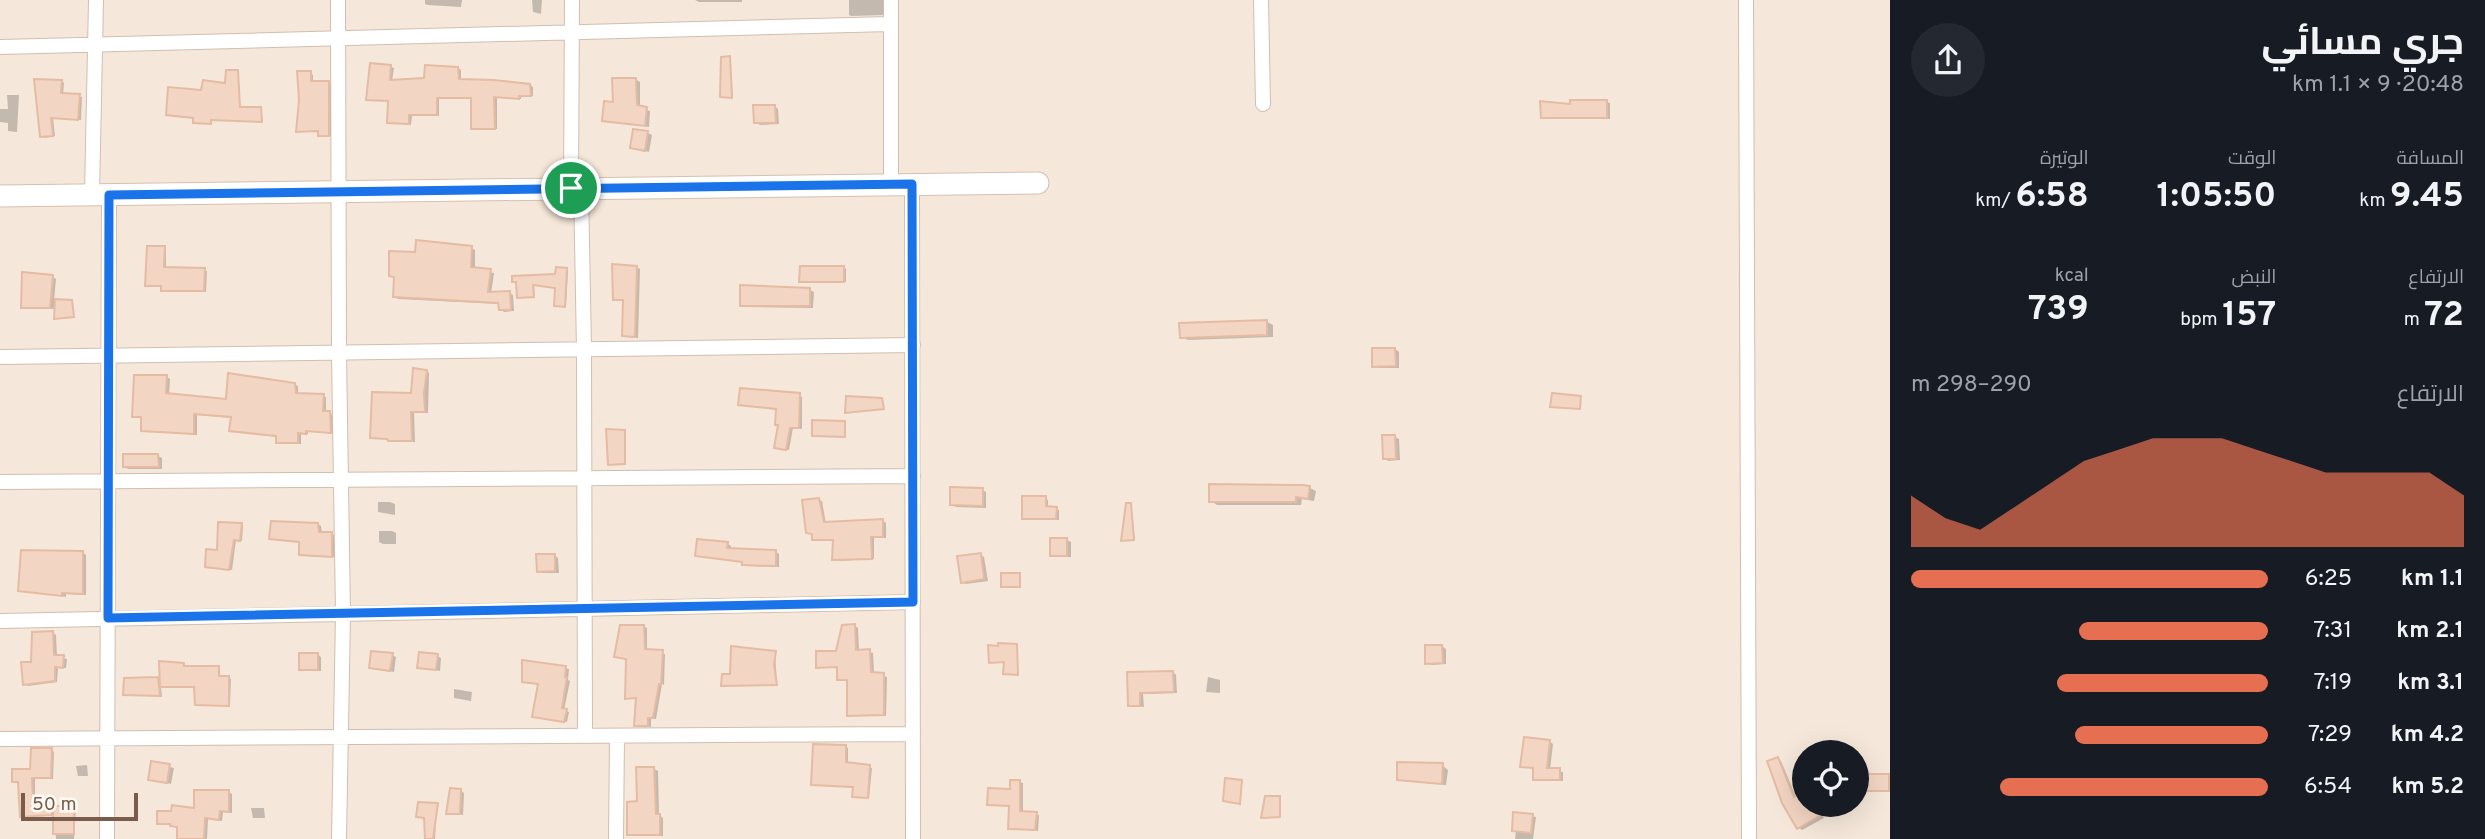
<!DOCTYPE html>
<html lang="ar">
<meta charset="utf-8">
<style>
:root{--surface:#171b24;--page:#242831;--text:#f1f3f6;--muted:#9ea1a6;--accent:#e76f51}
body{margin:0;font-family:Overpass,Cairo,sans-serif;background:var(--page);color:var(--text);direction:rtl;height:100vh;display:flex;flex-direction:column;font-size:26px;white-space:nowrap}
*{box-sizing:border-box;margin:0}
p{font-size:23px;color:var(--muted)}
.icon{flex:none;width:38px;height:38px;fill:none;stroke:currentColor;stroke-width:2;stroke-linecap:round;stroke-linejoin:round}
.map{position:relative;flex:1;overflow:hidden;direction:ltr}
.panel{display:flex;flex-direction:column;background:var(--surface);width:595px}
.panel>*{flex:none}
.fabs{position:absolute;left:1792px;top:740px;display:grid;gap:14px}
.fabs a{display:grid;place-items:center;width:77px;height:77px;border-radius:50%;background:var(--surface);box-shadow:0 7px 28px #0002;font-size:35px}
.scale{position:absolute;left:21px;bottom:18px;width:117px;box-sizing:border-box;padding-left:7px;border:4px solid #7a5c4d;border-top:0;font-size:19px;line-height:24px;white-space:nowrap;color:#7a5c4d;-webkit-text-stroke:5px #fffaf3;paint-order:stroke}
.pin{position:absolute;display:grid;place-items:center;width:60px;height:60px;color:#fff;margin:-30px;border:4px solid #fff;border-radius:50%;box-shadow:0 2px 7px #0007}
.round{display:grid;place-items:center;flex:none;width:74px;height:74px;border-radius:37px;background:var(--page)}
.overview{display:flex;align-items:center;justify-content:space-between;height:119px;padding:0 21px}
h1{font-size:38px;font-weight:700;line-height:52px}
.stats{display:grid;grid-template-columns:repeat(3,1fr);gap:10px;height:119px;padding:7px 21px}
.stats div{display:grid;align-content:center}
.stats b{font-size:35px;font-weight:700}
.stats small{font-size:19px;font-weight:400}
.stats p{font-size:19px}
.chart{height:196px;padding:14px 21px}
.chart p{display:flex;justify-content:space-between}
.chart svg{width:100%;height:126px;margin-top:7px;fill:var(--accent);opacity:.7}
ul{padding:0 21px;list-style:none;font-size:23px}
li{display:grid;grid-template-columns:112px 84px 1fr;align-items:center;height:52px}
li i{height:18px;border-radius:9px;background:var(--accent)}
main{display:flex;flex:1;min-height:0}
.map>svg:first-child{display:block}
</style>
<main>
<section class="panel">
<div class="overview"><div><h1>جري مسائي</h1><p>20:48 · 9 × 1.1 km</p></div><a class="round"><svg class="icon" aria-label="share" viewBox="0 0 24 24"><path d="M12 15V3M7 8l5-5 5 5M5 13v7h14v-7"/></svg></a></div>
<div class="stats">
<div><p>المسافة</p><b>9.45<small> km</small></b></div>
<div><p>الوقت</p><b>1:05:50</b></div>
<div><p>الوتيرة</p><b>6:58<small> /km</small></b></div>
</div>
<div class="stats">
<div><p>الارتفاع</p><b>72<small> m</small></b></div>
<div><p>النبض</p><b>157<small> bpm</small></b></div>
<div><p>kcal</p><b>739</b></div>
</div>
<div class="chart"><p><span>الارتفاع</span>290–298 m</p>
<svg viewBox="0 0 160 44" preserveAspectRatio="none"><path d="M0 44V26L10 34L20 38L30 30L40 22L50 14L60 10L70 6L80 6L90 6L100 10L110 14L120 18L130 18L140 18L150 18L160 26V44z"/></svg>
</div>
<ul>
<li><b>1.1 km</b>6:25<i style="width:100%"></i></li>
<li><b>2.1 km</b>7:31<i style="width:53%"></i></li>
<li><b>3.1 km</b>7:19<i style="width:59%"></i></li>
<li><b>4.2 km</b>7:29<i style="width:54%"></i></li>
<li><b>5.2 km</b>6:54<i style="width:75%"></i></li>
</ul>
</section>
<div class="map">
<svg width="1890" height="839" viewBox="0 0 1890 839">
<rect width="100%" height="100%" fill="#fdf6ec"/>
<path fill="#f5e8da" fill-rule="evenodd" d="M0 0H1890V839H0ZM1804 752H1857V805H1804Z"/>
<path fill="#0003" d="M425 0H462L461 7 428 5 425 4Z
M532 0H542L541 14 533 12Z
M695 0H742V2H699Z
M849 0H885L884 15 851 16 849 15Z
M730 58 733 97H723Z
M391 67 394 68 392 81 426 80 458 68 461 70V81L530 85 533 87V96H521V99L497 97V129L473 128V99L439 98V116H412L411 125 391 123 388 122 390 101 370 100Z
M238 72 240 109 260 108 263 122 212 120V124L196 123 195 117 203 92 227 86Z
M311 73 313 75V82L331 84V136H322L319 132 298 131Z
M635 79 640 82V108L650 111 649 127 604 120Z
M61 81 64 83 63 95 82 97 81 120 53 118 55 136 45 138 42 136Z
M7 95H19L17 132 8 131V123L0 122V109H8Z
M1606 102 1610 103V119H1546L1542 117 1572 105Z
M774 106 778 109 779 124 760 125 756 122Z
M648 133 652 135 649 152 632 147Z
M164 248 166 249V269L207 271 206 292H165L163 286 147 285Z
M471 248 475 250V269L494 273 491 294 509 293 513 295 514 311 504 312 500 309V304L398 299 394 296V278L390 275 417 254Z
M636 267 640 269 638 338 627 337 624 335 625 301 614 299Z
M844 267 846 269V282H803Z
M557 269 568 271 566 306H557L556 288 534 285 535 297H519L518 282 557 275Z
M53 277 56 279 54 301 73 303 74 317 57 318 56 309 22 307Z
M810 290 814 292 813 308 745 307 741 305Z
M1266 321 1273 325V337L1188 340 1182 337Z
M1395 349 1399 352V368H1378L1374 366Z
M426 371 429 373 428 413H414L415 442H392L389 439 371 437 412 395Z
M167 377 170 379 169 395 228 400 295 385 298 386V394L326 397V413L333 415V434L308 431V434H301V444H281L278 442V437L234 432 231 430 233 418 197 415V435L145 431 142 430 143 418 134 416Z
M799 395 802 397V429L793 428 789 450 780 449 777 410 740 404Z
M624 432 626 464 611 465Z
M1395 437 1399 439 1400 460 1388 461 1384 458Z
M158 456 162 458V469H128L124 466Z
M1310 488 1316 491 1314 501 1302 499 1301 505H1217L1211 501Z
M982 490 986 492V508L956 507 952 504Z
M1045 498 1048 500V508L1059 510V520L1024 518Z
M819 500 822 501 826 524 883 521 886 523V538H874V559L837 561 834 559 835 541 814 539 813 534 808 532Z
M378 502H390L395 504V515L378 512Z
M1131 505 1135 540 1124 541 1122 540Z
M241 524 243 526 242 541 236 540 232 570 210 567 218 552Z
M318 524 321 526 322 534 335 535V557L304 556 300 554V542L271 538Z
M379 531H392L396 533V544H383L379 542Z
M1067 540 1071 542V557H1055L1051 555Z
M728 544 731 546V550L776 552 779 554V567L747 566 743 562 697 555Z
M82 552 86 555V595L66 594V597L20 590Z
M554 555 558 558 559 573H543L539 571Z
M980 555 984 557 988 581 966 584 962 582Z
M643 626 647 628V651L665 654 664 685 662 684 656 719 651 718V727L636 725 638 699 627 698 628 660 619 658Z
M855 626 858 628 859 651 873 653 874 674 887 677 886 716 848 715 849 681 839 679V668L818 667 837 652Z
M53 633 56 635 57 657 67 659 66 668H58L57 682 28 686 25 684 33 664Z
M1442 646 1446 649V664L1431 665 1427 663Z
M775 652 777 685 723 686 732 676Z
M317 654 321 657V671H305L301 669Z
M392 655 396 657 394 672 371 667Z
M437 656 441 658 440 671 419 667Z
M524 662 569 669 568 680 570 681 564 710 569 712 567 722 537 717 539 684 527 682Z
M184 665 185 668 220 669V678L231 679 230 706 199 705 196 687H161L162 697 125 694 157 678 161 681Z
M1173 672 1176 675 1177 693 1143 694 1144 707 1130 705 1129 674Z
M1208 677 1220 680V693L1206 692Z
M454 689 472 692 471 701 454 698Z
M1550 742 1553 744 1550 770 1563 772V781H1538L1534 779 1535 769 1522 766Z
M845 747 848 748V764L872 768 869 798 854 796 855 788 812 784Z
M52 750 54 752 53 779 35 778V804L51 803 54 807 76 809 74 839H56L54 816H22L20 783 14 781 32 771Z
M1777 759 1781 761 1796 797 1804 793V805H1816L1824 818 1802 830 1798 827Z
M153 763 174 768 171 784 150 779Z
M87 765 88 776H78L76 766Z
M1442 765 1448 770 1446 785 1402 781 1398 779Z
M654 769 658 771 659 815 663 818V836H632L629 834 639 803Z
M1888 775 1890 792H1869L1865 790Z
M1020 782 1023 783V813L1039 815 1038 831 1012 829 1010 828 1011 806 989 804 1011 791Z
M461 791 464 793 463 815 451 814 448 813Z
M196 792H229L232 794V813L223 812 222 821 208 819 207 839H179V827L159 823 196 810Z
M437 805 435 839H427L425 818Z
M251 808H264L265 818H253Z
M1532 816 1536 817 1533 839H1515L1516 831Z"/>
<path fill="#f3d5c3" stroke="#e6bba3" stroke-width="2" d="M730 56 732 98 720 97 721 57Z
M370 63 391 65 390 80 424 78 425 65 458 67 459 79 494 80 530 84 531 96H519V99L494 97 495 129H471V98H437V115H409V124L387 123 388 101 366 100Z
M226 70H238L240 107H261L262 122 211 120V124L193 123V118L166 115 168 87 201 90 203 80 225 83Z
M297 71H311V81H329V136H318V131L296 132 299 100Z
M612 78H636L637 105 647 107 645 126 602 121 604 101 613 102Z
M34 79 62 80 61 93 80 94 78 120 51 118 53 136 40 137Z
M1570 100H1607V118H1541L1540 101 1570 104Z
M753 105H775L776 123H754Z
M633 129 648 131 645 151 630 148Z
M416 240 472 246 471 267 491 269 488 292 510 291 511 310H499L498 303 393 297 394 277 389 276V251L415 252Z
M147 246H165L164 267 205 268 204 291H161V286H145Z
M612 264 637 266 635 337 622 336 623 300H613Z
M800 266H844V282H799Z
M556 267 567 268 565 307 554 306 555 288 533 285 534 297 517 298 516 282H512V276L555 274Z
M22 272 53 275 50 308H21Z
M740 285 810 288V306H740Z
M55 299 72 300 74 317 54 319Z
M1267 320V335L1180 338 1179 323Z
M1372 348H1395L1396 366 1372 367Z
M413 368 427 370 424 393 425 412H411L412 441H388L387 439 370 438 372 392 411 393Z
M228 373 295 383 296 393 324 394 323 411H330L331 433 306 431V434L298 433V443H276V436L229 431 231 417 194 414V434L141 431V417H132L134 375H167L166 393 226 399Z
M740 388 800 393 799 428H790L786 450 774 448 778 425H775L776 409 738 405Z
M1552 393 1581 396 1580 409 1550 407Z
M846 396 882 398 884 409 845 413Z
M812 420 845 421V437L812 436Z
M606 429 625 430V464L608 465Z
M1382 435H1395L1396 459H1383Z
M123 454H158L159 467H123Z
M1209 484 1303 485 1310 486 1308 499 1296 497V502H1209Z
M950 487 983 488V506L950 505Z
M1022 496H1046V506L1057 507 1056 519H1022Z
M819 498 824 522 883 519V537H871L872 559 832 560 833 540H812V534L806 533 802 500Z
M1126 503H1131L1134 540 1121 541Z
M271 521 318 523 319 532H332V557L299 555V542L269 539Z
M218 522 242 523 240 541 234 540 229 570 205 567 206 549 217 550Z
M1050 538H1067V556H1050Z
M697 539 728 542 727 548 776 550V566L742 565V562L695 556Z
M21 550 83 551V594L62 593V596L18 591Z
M981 553 984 579 961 583 957 556Z
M536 554H555V571L537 572Z
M1001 573H1020V587H1001Z
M855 624 856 650 870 649 871 672 884 673V715L847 716V680H837V667L816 668V651H836L842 625Z
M620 625H644L645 649 663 650 661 684H659L653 718H648V726H634L636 698 625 699 626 659 614 657Z
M53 631 54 655H64L63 668 55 667V681L23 685 21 662H31L32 632Z
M998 643 1017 644 1018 675 1003 674 1004 662 989 663 988 645 998 646Z
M1425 645H1442L1443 663 1425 664Z
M731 646 776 651 774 665 777 685 721 686 722 674H730Z
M371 651 393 653 390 671 369 668Z
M419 652 438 654 436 670 417 668Z
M299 653H318V670H299Z
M522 660 566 666 565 677H567L562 708 567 709 564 722 532 717 538 684 522 682Z
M159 661 184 663V666H219V676H229V706L195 705 194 687H160Z
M1173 671 1174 692 1140 693V706H1128L1127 672Z
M158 677 160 696 123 695 124 678Z
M1524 737 1550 740 1547 768H1560V780H1533V768L1520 767Z
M813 744 846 745V762L870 765 868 798 852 797 853 787 811 785Z
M31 748H52L51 778H32L33 802 51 801 52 815 20 817 18 782H12V769H30Z
M1778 757 1794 797 1804 791V805H1815L1821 815 1797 829 1782 803 1767 761Z
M151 761 170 764 167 783 148 780Z
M1397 762 1443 763 1442 784 1397 780Z
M636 767H654L656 814H660V835H627V802L637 801Z
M1863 774H1889V791H1864Z
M1225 778 1242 780 1240 804 1223 801Z
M1010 780H1020V811L1037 812 1035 830 1008 829 1009 806 987 805 988 788 1010 789Z
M450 788 461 789 460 814H446Z
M194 790H229V812L220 811 219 820 205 818 204 839H177V827L170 826V824H157V811H171L172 805 194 808Z
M1265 796H1280V817L1261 818Z
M418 802 438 803 433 839H425L424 818 416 817Z
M53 806H74V834H53Z
M1513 812 1533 814 1531 833 1512 831Z"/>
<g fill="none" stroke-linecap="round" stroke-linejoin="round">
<defs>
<path id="street" d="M338 0 339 353 343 614 339 839
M1261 0 1263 104
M1746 0 1749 839
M0 47 891 24
M912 184 913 839
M891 185V0
M581 187 584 349 585 736
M571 188 572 0
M92 195 96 0
M0 357 913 345
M0 482 913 476
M0 621 913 602
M0 739 913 734
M107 839 109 195
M616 839 617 736"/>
<path id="secondary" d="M0 196 1038 183"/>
</defs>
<use href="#street" stroke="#d1beb0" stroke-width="16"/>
<use href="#secondary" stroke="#d6c0b0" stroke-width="23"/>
<use href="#street" stroke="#fff" stroke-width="14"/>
<use href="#secondary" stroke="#fff" stroke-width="21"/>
</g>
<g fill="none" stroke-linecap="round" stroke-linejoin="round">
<defs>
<path id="route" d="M912 184 913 602 108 618 109 195Z"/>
</defs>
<use href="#route" stroke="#fff" stroke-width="14"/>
<use href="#route" stroke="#1a73e8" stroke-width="9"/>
</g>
</svg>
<div class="fabs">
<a><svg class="icon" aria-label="locate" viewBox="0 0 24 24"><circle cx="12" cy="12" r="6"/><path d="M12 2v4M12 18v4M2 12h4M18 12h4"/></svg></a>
</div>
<div class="scale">50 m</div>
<div class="pin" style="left:571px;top:188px;background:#1e9e55"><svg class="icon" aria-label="arrive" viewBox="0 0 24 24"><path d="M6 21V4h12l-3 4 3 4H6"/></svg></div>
</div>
</main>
